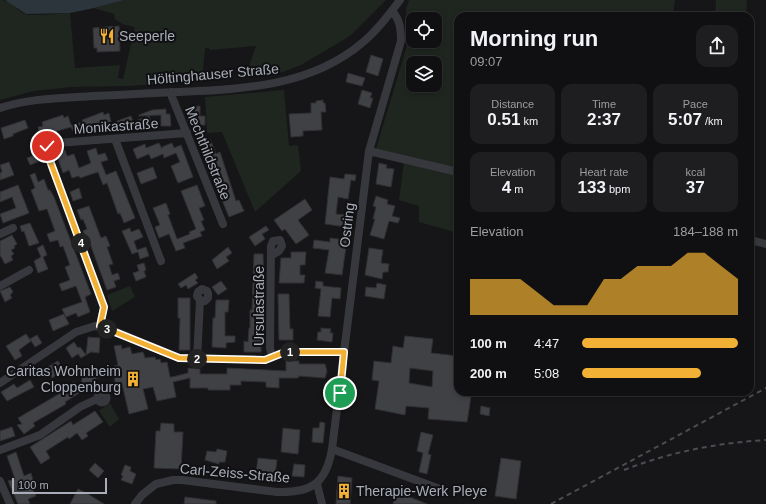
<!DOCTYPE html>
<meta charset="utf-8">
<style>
:root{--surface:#101012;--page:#1e1e20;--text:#f1f3f6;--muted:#9c9d9f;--line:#303032;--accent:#f2b134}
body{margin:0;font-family:Helvetica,sans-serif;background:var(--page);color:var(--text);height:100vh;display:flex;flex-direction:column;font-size:15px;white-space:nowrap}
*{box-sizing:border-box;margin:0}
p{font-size:13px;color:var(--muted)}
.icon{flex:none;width:22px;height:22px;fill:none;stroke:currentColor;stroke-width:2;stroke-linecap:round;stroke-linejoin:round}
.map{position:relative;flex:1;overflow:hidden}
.panel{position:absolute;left:454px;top:12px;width:300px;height:384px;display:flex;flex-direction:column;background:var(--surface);border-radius:12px;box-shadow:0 2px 6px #0003,0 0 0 1px var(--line)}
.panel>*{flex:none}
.buttons{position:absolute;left:406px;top:12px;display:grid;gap:8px}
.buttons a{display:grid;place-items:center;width:36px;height:36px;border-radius:8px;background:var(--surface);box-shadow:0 2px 6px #0003,0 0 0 1px var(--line);font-size:20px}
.scale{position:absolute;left:12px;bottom:10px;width:95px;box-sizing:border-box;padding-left:4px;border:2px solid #a8adb8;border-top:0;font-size:11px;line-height:14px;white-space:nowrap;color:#a8adb8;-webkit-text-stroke:3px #111113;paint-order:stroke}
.pin{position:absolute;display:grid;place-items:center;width:34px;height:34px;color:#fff;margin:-17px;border:2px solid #fff;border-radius:50%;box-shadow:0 1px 4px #0007}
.km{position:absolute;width:20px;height:20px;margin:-10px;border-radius:50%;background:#222;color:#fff;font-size:11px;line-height:20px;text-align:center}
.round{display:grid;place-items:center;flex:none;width:42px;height:42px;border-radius:12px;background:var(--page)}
.head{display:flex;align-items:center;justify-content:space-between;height:68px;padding:0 16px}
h1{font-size:22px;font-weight:700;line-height:30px}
.figures{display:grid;grid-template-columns:repeat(3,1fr);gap:6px;height:68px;padding:4px 16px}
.figures div{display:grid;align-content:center;border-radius:10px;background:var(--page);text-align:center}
.figures b{font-size:17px;font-weight:700}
.figures small{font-size:11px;font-weight:400}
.figures p{font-size:11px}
.chart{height:112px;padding:8px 16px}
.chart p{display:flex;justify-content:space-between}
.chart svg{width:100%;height:72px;margin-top:4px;fill:var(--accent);opacity:.7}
ul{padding:0 16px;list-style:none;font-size:13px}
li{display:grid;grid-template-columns:64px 48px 1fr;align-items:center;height:30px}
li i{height:10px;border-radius:5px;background:var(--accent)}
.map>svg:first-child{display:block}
</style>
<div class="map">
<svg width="766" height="504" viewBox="0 0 766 504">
<rect width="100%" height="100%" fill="#161618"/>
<path fill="#1e261f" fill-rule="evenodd" d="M0 0C12 0 15 10 25 14 32 17 60 13 70 13L75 68 120 65 118 78 123 79 135 27 122 24 115 19 114 14 94 8 124 0H386L350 36 301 65 283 72 248 77 247 72 256 46 210 50 209 48H205L202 81 127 86 71 87 34 91 0 100Z
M409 0H676H675L673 16H458V168L376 149 409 39 406 9ZM413 19H435V41H413ZM413 63H435V85H413Z
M716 0H747L746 16H715Z
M284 90 289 146 298 145 301 171 255 212 222 132 207 133 205 97Z
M404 162 458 175V233L419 222V206L399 200Z
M130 286 135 297 112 311 107 295Z
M110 403 119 419 110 427 99 411Z"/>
<path fill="#2c353c" d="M5 0H124L94 8 70 13 26 14Z"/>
<path fill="#404145" stroke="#303034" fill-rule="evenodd" d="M119 26 120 51 97 52V48H94L93 28Z
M371 55 383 59 378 76 366 72Z
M348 73 365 78 362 86 346 82Z
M362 90 372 93 370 98H373L370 108 358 104Z
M323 100V103H325L326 112H321L322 130 303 131V136L291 137 289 114 311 113V103H316V101Z
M200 106V116H205V125H200V121H188L187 107Z
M166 109V114H170L171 126H161V115L139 116V115L152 110Z
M103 112 104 115 109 113 111 122 104 124 105 126 81 133 80 129 73 131 71 127 40 136 38 127 43 126 42 122 63 115 64 118 68 116 71 125 83 122 82 120Z
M131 116 133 122 149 116 153 126 145 129 143 125 141 126 140 125 126 131 124 127 120 128 117 121Z
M25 120 28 128 13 134V136L4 139 1 128Z
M210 139 216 154 220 152 236 201 239 200 244 211 229 217 199 144Z
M159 143 162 149V147L172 143 174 148 181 145 193 177 178 183 171 166 180 162 176 153 164 158 163 154 151 159 149 154 137 159 133 149 145 144 146 148Z
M96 148 98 155 105 153 108 160 101 162 106 175 116 171 135 218 124 223 120 213 118 214 107 183 103 185 98 172 80 178 79 176 72 178 69 170 63 173 56 154 65 150 67 156 74 154 79 168 91 163 87 151Z
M37 154 40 161 30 165 27 158Z
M9 162 14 175 0 180V173L2 172 0 165Z
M379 163 387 165 386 168 394 169 391 187 376 184Z
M153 167 157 178 141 184 137 173Z
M35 173 38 182 44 179 48 190H50L54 197 91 294 85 297 90 312 78 317 76 313 66 317 62 309 82 302 76 286 62 291 59 284 70 280 65 267 70 265 63 246 60 247 58 240 50 242 47 234 55 231 47 209 39 211 31 190 35 188 30 175Z
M345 174 356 175 355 181 351 180 348 199 338 197 336 214 346 215 345 221H353L352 236H345L346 227 325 224 330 177 344 179Z
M18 185 29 213 3 223 0 214 16 208 12 197 0 202V192Z
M197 185 205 206 199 208 204 220 201 221 205 230 200 232 202 236 183 243 185 248 176 251 169 234 159 238 155 227 160 225 153 208 166 203 170 214 168 215 177 239 190 234 189 232 196 229 181 191Z
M79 188 82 198 73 201 70 192Z
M376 196 388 200 387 204 395 206 392 216 400 218 398 223 389 221 384 239 370 235 375 219H373L376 207 373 206Z
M305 199 312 210 298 220 309 235 296 244 285 229 282 231 274 220Z
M89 206 101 238 106 236 110 246 107 247 113 264 109 265 112 275 118 273 120 279 114 281 116 287 107 290 88 238H86L83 231 87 229 83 219 81 220 77 210Z
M30 223 39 243 29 246 24 231 22 232 20 226Z
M266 226 269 230 262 234 265 239 255 246 249 237Z
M130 228 131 232 139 229 143 237 134 241 137 250 146 247 149 256 140 259 138 252 132 254 122 231Z
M12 235 17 244 14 246 15 248 11 250 14 254 11 256 13 260 5 264 0 255V241Z
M330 238 347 240 342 275 325 273 329 250 313 248 314 240 330 242Z
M43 245 47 255 43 257 48 269 38 273 34 261 41 257 37 248Z
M228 247 232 253 226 257 229 261 217 269 212 260Z
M369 248 383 250 381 263 389 264 388 272H383L382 279 365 275Z
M291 252H306L305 265H300V275H305L304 283H279L281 258H291Z
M254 254H263L264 287H262L261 352H244V341L248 342 249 328H250V310H252Z
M144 263 146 270 144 271 146 277 136 281 133 273 139 271 137 265Z
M195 273 198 278 195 280 198 283 188 289 186 285 181 288 178 284Z
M221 281 227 289 218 295 212 287Z
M316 281 323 282V286L341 288 340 299 332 298 330 317 318 316 321 289 315 288Z
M377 283 386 285 384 299 365 296 366 287 376 288Z
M10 287 13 292 10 295 12 298 5 302 0 291Z
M278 294H289L290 329H293V340H279Z
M178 298H190V350H179L180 318H178Z
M216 300H229L228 312H225V336H235V342L226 343V348L212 347 213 318H215Z
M64 314 69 324 53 331 49 320Z
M321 328 331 329 330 333H333L332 342 317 340 318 332H321Z
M26 334 31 341 19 350 22 356 15 360 6 346Z
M37 335 42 343 35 347 30 339Z
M405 336 433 339 431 353 458 356V392H461L460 395 471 397 467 422 428 419 429 408 406 406 405 415 375 409 379 381 372 380 374 361 391 363 393 346 403 348ZM410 368 433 371 432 387 409 383Z
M88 337 100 338 99 353 91 352 86 355Z
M74 342 78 348 80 347 86 355 81 358 78 354 72 358 66 348Z
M121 345 122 349 130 347 132 354 143 352 145 358 155 357 156 360 160 359 161 363 167 362 170 377H172L188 373V368L200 369V374H227V368L286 371V361H299V364H325L327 371 325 378 299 376 298 378H279V388L266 387V382L241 381V385H230V390H208V388H190V378L173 382 176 397 157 401 153 387 143 389 148 409 129 414 122 384 116 386 112 367 118 365 114 346Z
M58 361 64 370 52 378 46 368Z
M83 371 100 373 99 378H96L95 387 81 386Z
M30 380 34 387 7 401 1 392 14 384 17 388Z
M73 382H75L81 392 65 402 66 404 33 423 35 426 24 434 17 425 22 424 18 418 64 391 62 388Z
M481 406 490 408 489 416 480 414Z
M95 411 103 422 86 433 88 436 82 440 77 433 69 439 68 437 46 451 50 458 41 464 30 447 71 421 73 425Z
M320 422 325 423 323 443 312 442 313 428H319Z
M161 423 174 424V432H183L181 469 154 468 156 431H160Z
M12 427 15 436 0 441V431Z
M283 428 300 430 298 454 281 452Z
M421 432 433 435 428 454 431 455 427 474 419 472 423 453 417 451Z
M217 449 227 451 225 462H219V464L205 460 207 451 216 452Z
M16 452 24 476 31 473 34 484 31 485 36 496 28 499 30 504H18L8 481 15 479 7 456Z
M258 458 277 460 275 475 256 473Z
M501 458 521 461 516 499 495 496Z
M95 463 104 471 98 478 89 470Z
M294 464 305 465 304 477 292 476Z
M125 465 131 467 130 471 136 474 132 484 121 480 123 476 121 475Z
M338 476 352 478 350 504H336Z
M78 489 88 494 104 504H70Z
M396 495 404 498 405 495 427 504H393Z
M185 497 216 501V504H184Z"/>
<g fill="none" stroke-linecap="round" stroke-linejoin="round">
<path stroke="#37383d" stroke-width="8" d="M171 92 172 97 223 224
M0 108C30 98 62 98 93 96 121 95 150 93 178 92 242 89 310 87 362 43 377 31 389 15 400 0
M115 139 161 261
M369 151 458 172
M0 234 13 228
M750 240 766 244
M272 255 279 251 282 246 280 240 273 241 271 246 270 348 272 356
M0 286 29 270
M100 326 104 307 46 150 47 146 57 143 187 133
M197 359 200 300 197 296 198 292 202 289 207 291 208 293V298L205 301 200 300
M0 383 76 332 95 326 109 329 179 358 265 360 285 352H344
M97.5 398a4.5 4.5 0 1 1 9 0a4.5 4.5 0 1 1-9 0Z
M332 449 440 489
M0 450 40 435 80 407 97 399
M0 481 10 504
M317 484 322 504
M135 504 142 495 156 484 173 480H182L277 492C311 493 326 484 332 449L369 151 401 41C401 29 400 20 392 11"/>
<path stroke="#4a4c52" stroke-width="2" stroke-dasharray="5 4" stroke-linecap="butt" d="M624 470C670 452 717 443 766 440
M551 504 766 388"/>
</g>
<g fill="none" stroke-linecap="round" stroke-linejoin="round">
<defs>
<path id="route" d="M47 146 46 150 104 307 100 326 179 358 265 360 285 352H344L340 393"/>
</defs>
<use href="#route" stroke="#fff" stroke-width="8"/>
<use href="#route" stroke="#f2b134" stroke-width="5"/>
</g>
<defs>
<symbol id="restaurant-bare" viewBox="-9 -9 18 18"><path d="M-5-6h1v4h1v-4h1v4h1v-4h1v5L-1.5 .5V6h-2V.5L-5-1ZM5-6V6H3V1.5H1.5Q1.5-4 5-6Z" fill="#f2b134" stroke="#111113" stroke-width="2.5" paint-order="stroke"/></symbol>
<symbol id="building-bare" viewBox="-9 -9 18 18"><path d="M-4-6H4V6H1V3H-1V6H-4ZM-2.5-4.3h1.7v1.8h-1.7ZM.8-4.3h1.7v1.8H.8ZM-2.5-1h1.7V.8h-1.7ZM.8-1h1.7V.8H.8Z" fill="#f2b134" stroke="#111113" stroke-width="2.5" paint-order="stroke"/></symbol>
</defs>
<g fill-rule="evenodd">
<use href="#restaurant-bare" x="96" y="25" width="22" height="22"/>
<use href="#building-bare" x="122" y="368" width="22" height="22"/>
<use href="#building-bare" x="333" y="480" width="22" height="22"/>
</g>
<g text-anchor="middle" stroke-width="4" stroke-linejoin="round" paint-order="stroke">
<g font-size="14" fill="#a8adb8" stroke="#111113" text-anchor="start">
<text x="119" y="41">Seeperle</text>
<text x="121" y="376" text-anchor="end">Caritas Wohnheim<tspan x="121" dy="16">Cloppenburg</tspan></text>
<text x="356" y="496">Therapie-Werk Pleye</text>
</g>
<g font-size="14" fill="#a8adb8" stroke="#111113">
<text transform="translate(213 74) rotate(-5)" y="5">Höltinghauser Straße</text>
<text transform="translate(116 126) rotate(-4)" y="5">Monikastraße</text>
<text transform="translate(208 153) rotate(68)" y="5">Mechthildstraße</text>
<text transform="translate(347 225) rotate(-83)" y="5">Ostring</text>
<text transform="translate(259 306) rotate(-90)" y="5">Ursulastraße</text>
<text transform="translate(235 473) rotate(5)" y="5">Carl-Zeiss-Straße</text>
</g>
</g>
</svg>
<div class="buttons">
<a><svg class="icon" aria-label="locate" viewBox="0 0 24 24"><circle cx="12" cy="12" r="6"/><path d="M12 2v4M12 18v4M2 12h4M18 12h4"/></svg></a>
<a><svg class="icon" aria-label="layers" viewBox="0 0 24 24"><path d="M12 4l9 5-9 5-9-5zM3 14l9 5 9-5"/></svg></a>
</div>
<div class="scale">100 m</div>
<div class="pin" style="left:340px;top:393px;background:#1e9e55"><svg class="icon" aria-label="arrive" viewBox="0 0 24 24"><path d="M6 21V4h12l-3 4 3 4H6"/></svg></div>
<div class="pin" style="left:47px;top:146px;background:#d93025"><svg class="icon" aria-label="check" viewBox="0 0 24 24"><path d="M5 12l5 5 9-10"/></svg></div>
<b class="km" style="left:290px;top:352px">1</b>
<b class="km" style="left:197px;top:359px">2</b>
<b class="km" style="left:107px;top:329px">3</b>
<b class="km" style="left:81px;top:243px">4</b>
<section class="panel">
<div class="head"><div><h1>Morning run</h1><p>09:07</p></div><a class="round"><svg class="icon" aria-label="share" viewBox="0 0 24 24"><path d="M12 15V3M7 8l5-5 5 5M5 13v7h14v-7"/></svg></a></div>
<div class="figures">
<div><p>Distance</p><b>0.51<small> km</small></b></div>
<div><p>Time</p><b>2:37</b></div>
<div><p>Pace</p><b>5:07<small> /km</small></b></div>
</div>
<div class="figures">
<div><p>Elevation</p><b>4<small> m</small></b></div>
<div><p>Heart rate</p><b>133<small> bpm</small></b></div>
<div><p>kcal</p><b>37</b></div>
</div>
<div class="chart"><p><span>Elevation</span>184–188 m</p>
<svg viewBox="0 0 160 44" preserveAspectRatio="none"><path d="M0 44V22L10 22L20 22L30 22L40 30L50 38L60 38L70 38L80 22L90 22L100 14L110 14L120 14L130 6L140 6L150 14L160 22V44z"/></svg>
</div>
<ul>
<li><b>100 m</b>4:47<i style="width:100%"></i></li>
<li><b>200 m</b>5:08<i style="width:76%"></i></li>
</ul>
</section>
</div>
